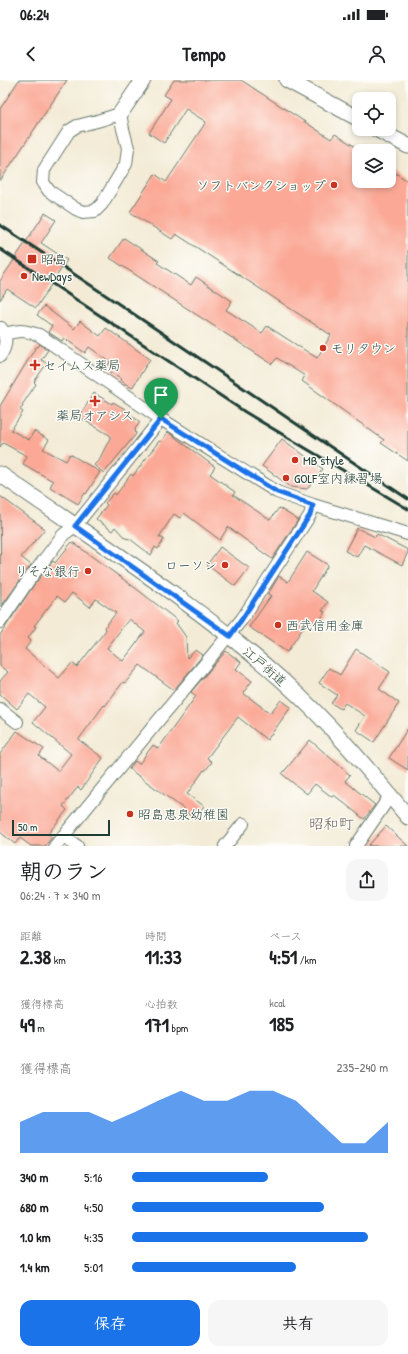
<!DOCTYPE html>
<html lang="ja">
<meta charset="utf-8">
<style>
:root{--surface:#fff;--page:#f6f6f6;--text:#202124;--muted:#757577;--accent:#1a73e8}
body{margin:0;font-family:"Patrick Hand","Klee One",sans-serif;background:var(--page);color:var(--text);height:100vh;display:flex;flex-direction:column;font-size:15px;white-space:nowrap}
*{box-sizing:border-box;margin:0}
p{font-size:13px;color:var(--muted)}
.icon{flex:none;width:22px;height:22px;fill:none;stroke:currentColor;stroke-width:2;stroke-linecap:round;stroke-linejoin:round}
.map{position:relative;height:766px;overflow:hidden}
.side{display:flex;flex-direction:column;background:var(--surface);flex:1}
.side>*{flex:none}
.buttons{position:absolute;left:352px;top:12px;display:grid;gap:8px}
.buttons a{display:grid;place-items:center;width:44px;height:44px;border-radius:8px;background:var(--surface);box-shadow:0 2px 6px #0003;font-size:20px}
.scale{position:absolute;left:12px;bottom:10px;width:98px;box-sizing:border-box;padding-left:4px;border:2px solid #1f3d34;border-top:0;font-size:11px;line-height:14px;white-space:nowrap;color:#1f3d34;-webkit-text-stroke:3px #fdfcf7;paint-order:stroke}
.pin{position:absolute;display:grid;place-items:center;width:34px;height:34px;color:#fff;margin:-41px -17px;border-radius:50% 50% 50% 0;rotate:-45deg;box-shadow:0 0 4px #0007}
.pin .icon{rotate:45deg}
.round{display:grid;place-items:center;flex:none;width:42px;height:42px;border-radius:12px;background:var(--page)}
.overview{display:flex;align-items:center;justify-content:space-between;height:68px;padding:0 20px}
h1{font-size:22px;font-weight:700;line-height:30px}
.figures{display:grid;grid-template-columns:repeat(3,1fr);gap:6px;height:68px;padding:4px 20px}
.figures div{display:grid;align-content:center}
.figures b{font-size:20px;font-weight:700}
.figures small{font-size:11px;font-weight:400}
.figures p{font-size:11px}
.chart{height:112px;padding:8px 20px}
.chart p{display:flex;justify-content:space-between}
.chart svg{width:100%;height:72px;margin-top:4px;fill:var(--accent);opacity:.7}
.action{display:flex;gap:8px;margin-top:auto;padding:8px 20px}
.action a{flex:1;height:46px;border-radius:12px;background:var(--accent);color:#fff;font-size:16px;font-weight:700;line-height:46px;text-align:center}
.action a+a{background:var(--page);color:var(--text)}
ul{padding:0 20px;list-style:none;font-size:13px}
li{display:grid;grid-template-columns:64px 48px 1fr;align-items:center;height:30px}
li i{height:10px;border-radius:5px;background:var(--accent)}
.status{display:flex;justify-content:space-between;align-items:center;height:28px;padding:0 20px;background:var(--surface);direction:ltr}
.status svg{height:11px;fill:currentColor}
header{display:flex;justify-content:space-between;align-items:center;height:52px;padding:0 20px;background:var(--surface);font-size:18px;font-weight:700}
.map>svg:first-child{display:block}
</style>
<div class="status"><b>06:24</b><svg viewBox="0 0 49 12"><path d="M0 12V9h3v3zM5 12V6h3v6zM10 12V3h3v9zM15 12V0h3v12zM26 1h20v11H26zM47 4h2v5h-2z"/></svg></div>
<header><svg class="icon" aria-label="back" viewBox="0 0 24 24"><path d="M15 5l-7 7 7 7"/></svg>Tempo<svg class="icon" aria-label="person" viewBox="0 0 24 24"><circle cx="12" cy="8" r="4"/><path d="M4 21q1-7 8-7t8 7"/></svg></header>
<div class="map">
<svg width="408" height="766" viewBox="0 0 408 766">
<rect width="100%" height="100%" fill="#fdfcf7"/>
<filter id="ink" filterUnits="userSpaceOnUse"><feTurbulence type="fractalNoise" baseFrequency=".025" numOctaves="2"/><feDisplacementMap in="SourceGraphic" scale="8" xChannelSelector="R" yChannelSelector="G"/><feConvolveMatrix kernelMatrix="1 2 1 2 8 2 1 2 1" color-interpolation-filters="sRGB"/></filter>
<filter id="wash" filterUnits="userSpaceOnUse"><feTurbulence type="fractalNoise" baseFrequency=".012" numOctaves="4" result="noise"/><feDisplacementMap in="SourceGraphic" scale="16" xChannelSelector="R" yChannelSelector="G"/><feGaussianBlur stdDeviation="0.9" result="paint"/><feColorMatrix in="noise" values="0 0 0 0 0 0 0 0 0 0 0 0 0 0 0 0 0 1.4 0 .05"/><feComposite in="paint" operator="in"/></filter>
<g filter="url(#wash)">
<rect width="100%" height="100%" fill="#f3ebd6"/>
<g id="blocks">
<path fill="#fba996" fill-rule="evenodd" d="M19 0H67L0 101V29Z
M174 0H241L331 59 335 54 359 69V101H389V89L408 101V381L381 363 384 360 302 301 305 296 277 278 272 284 110 178 124 158 159 181 157 183 191 205 196 197 232 221 226 230 262 253 267 246 317 278 331 255 176 154 172 159 130 132 155 94 166 102 206 42 186 29 164 63 149 53 171 19 164 15Z
M45 133 56 140 41 163 67 180 36 228 7 209 0 220V201Z
M44 226 74 249 80 241 100 256 106 248 150 279 132 308 120 300 121 298 106 289 110 282 89 267 85 273 64 258 62 261 48 252 52 246 37 235Z
M40 264 48 270 41 280 47 283 34 302 36 304 22 325H23L20 330 23 332 11 350 29 360 34 351 49 360 43 369 66 381 70 374 100 392 86 414 85 413 78 424 50 407 53 401 23 384 27 376 3 363 0 367V326L36 267H38Z
M94 313 112 324 113 322 125 329 124 330 140 342 135 349 136 354 104 393 94 385 99 380 111 356 79 337Z
M168 352 215 387 210 394 235 412 233 415 270 440 279 428 298 440 272 479 228 447 220 460 184 433 180 438 174 434 159 457 164 459 158 469 155 467 151 475 130 459 125 458 115 447 112 451 96 439 107 425 105 423 114 413 116 415 131 394 133 396 159 361 161 362Z
M282 359 323 389 307 409 291 407 262 386Z
M0 416 45 449 21 477 31 485 1 527Z
M357 448 375 457 377 454 408 470V472L402 485 364 465 357 477 345 471Z
M72 462 138 510 178 541 176 543 186 557 187 578 196 570 203 575 174 610 140 585 125 603 123 602 105 626 104 625 79 659V660L103 678 81 710 78 707 63 726 67 730 48 754 52 757 45 766H31L20 758 15 764 0 752V674L17 651 44 669 39 676 58 691 71 674 33 642 45 627 29 614 17 629 0 614V601L8 592 0 586V555L34 505 53 481 55 483ZM72 513 90 527 96 519 116 533 105 547 106 550 77 587 72 583 59 598 25 569 31 561 28 558 36 547 34 546 57 516 65 522ZM129 539 145 552 123 581 107 568Z
M220 467 249 488 235 506 207 485Z
M307 472 328 485 312 511 328 522 322 531 325 532 317 544 309 539 287 572 249 547 271 516 268 514 279 496 288 502Z
M356 569 390 592 379 609 399 623 374 662 356 650 365 636 345 623 341 629 331 623 337 615 319 603 329 588 340 595Z
M226 571 241 582 236 589 252 601 243 613 270 633 281 620 291 627 267 660 238 637 207 678 212 682 205 691 204 690 187 714 204 726 195 739 183 730 184 729 129 689 135 681 139 684 153 665 158 669 196 616 191 612Z
M408 648V690L389 678Z
M310 660 350 695 345 701 375 725 364 739 334 715 332 717 315 704 307 714 282 694Z
M386 746 408 766H368Z"/>
</g>
</g>
<g filter="url(#ink)">
<use href="#blocks" fill-opacity="0" stroke="#697a6d" stroke-width="1"/>
<g fill="none" stroke-linecap="round" stroke-linejoin="round">
<defs>
<path id="minor" d="M120 34 123 49 128 68 126 84 102 124 95 131 83 132 76 129 49 111 43 102 44 90 69 51 77 46 97 41Z
M5 254C20 250 24 250 39 255L161 339 277 412 313 425 408 454
M0 276C6 267 8 258 1 248
M0 542 28 501 63 455 75 446 161 339
M0 629 17 642
M63 757 77 766
M55 766 242 539 310 435 313 425
M225 766 243 744
M356 766 390 716"/>
<path id="tertiary" d="M287 0 359 39
M120 34 143 0
M376 49 408 66
M0 394C96 461 196 523 283 601 329 642 369 690 408 737"/>
</defs>
<use href="#minor" stroke="#697a6d" stroke-width="14"/>
<use href="#tertiary" stroke="#697a6d" stroke-width="17"/>
<use href="#minor" stroke="#fff" stroke-width="12"/>
<use href="#tertiary" stroke="#fff" stroke-width="15"/>
<path stroke="#1f3d34" stroke-width="3" d="M0 145C137 235 272 328 408 419
M0 169 245 332 408 429"/>
</g>
</g>
<g fill="none" stroke-linecap="round" stroke-linejoin="round" filter="url(#ink)">
<defs>
<path id="route" d="M161 339 277 412 313 425 310 435 242 539 230 556 75 446Z"/>
</defs>
<use href="#route" stroke="#fff" stroke-width="8"/>
<use href="#route" stroke="#1a73e8" stroke-width="5"/>
</g>
<g fill="#c8321e" stroke="#fdfcf7" stroke-width="1.5">
<circle cx="334" cy="105" r="4"/>
<rect x="27" y="174" width="10" height="10" rx="2"/>
<circle cx="24" cy="196" r="4"/>
<circle cx="323" cy="268" r="4"/>
<path d="M33 279h4v4h4v4h-4v4h-4v-4h-4v-4h4z"/>
<path d="M93 315h4v4h4v4h-4v4h-4v-4h-4v-4h4z"/>
<circle cx="295" cy="380" r="4"/>
<circle cx="286" cy="398" r="4"/>
<circle cx="225" cy="485" r="4"/>
<circle cx="88" cy="491" r="4"/>
<circle cx="278" cy="545" r="4"/>
<circle cx="130" cy="734" r="4"/>
</g>
<g text-anchor="middle" stroke-width="3" stroke-linejoin="round" paint-order="stroke">
<g font-size="13" fill="#1f3d34" stroke="#fdfcf7" text-anchor="start">
<text x="326" y="110" text-anchor="end">ソフトバンクショップ</text>
<text x="41" y="184">昭島</text>
<text x="32" y="201">NewDays</text>
<text x="331" y="273">モリタウン</text>
<text x="43" y="290">セイムス薬局</text>
<text x="95" y="340" text-anchor="middle">薬局オアシス</text>
<text x="303" y="385">MB style</text>
<text x="294" y="403">GOLF室内練習場</text>
<text x="217" y="490" text-anchor="end">ローソン</text>
<text x="80" y="496" text-anchor="end">りそな銀行</text>
<text x="286" y="550">西武信用金庫</text>
<text x="138" y="739">昭島恵泉幼稚園</text>
</g>
<g font-size="13" fill="#1f3d34" stroke="#fdfcf7">
<text transform="translate(265 586) rotate(41)" y="5">江戸街道</text>
</g>
<g font-size="15" fill="#6c6356" stroke="#fdfcf7">
<text x="331" y="749">昭和町</text>
</g>
</g>
</svg>
<div class="buttons">
<a><svg class="icon" aria-label="locate" viewBox="0 0 24 24"><circle cx="12" cy="12" r="6"/><path d="M12 2v4M12 18v4M2 12h4M18 12h4"/></svg></a>
<a><svg class="icon" aria-label="layers" viewBox="0 0 24 24"><path d="M12 4l9 5-9 5-9-5zM3 14l9 5 9-5"/></svg></a>
</div>
<div class="scale">50 m</div>
<div class="pin" style="left:161px;top:339px;background:#1e9e55"><svg class="icon" aria-label="arrive" viewBox="0 0 24 24"><path d="M6 21V4h12l-3 4 3 4H6"/></svg></div>
</div>
<section class="side">
<div class="overview"><div><h1>朝のラン</h1><p>06:24 · 7 × 340 m</p></div><a class="round"><svg class="icon" aria-label="share" viewBox="0 0 24 24"><path d="M12 15V3M7 8l5-5 5 5M5 13v7h14v-7"/></svg></a></div>
<div class="figures">
<div><p>距離</p><b>2.38<small> km</small></b></div>
<div><p>時間</p><b>11:33</b></div>
<div><p>ペース</p><b>4:51<small> /km</small></b></div>
</div>
<div class="figures">
<div><p>獲得標高</p><b>49<small> m</small></b></div>
<div><p>心拍数</p><b>171<small> bpm</small></b></div>
<div><p>kcal</p><b>185</b></div>
</div>
<div class="chart"><p><span>獲得標高</span>235–240 m</p>
<svg viewBox="0 0 160 44" preserveAspectRatio="none"><path d="M0 44V25L10 19L20 19L30 19L40 25L50 19L60 12L70 6L80 12L90 12L100 6L110 6L120 12L130 25L140 38L150 38L160 25V44z"/></svg>
</div>
<ul>
<li><b>340 m</b>5:16<i style="width:53%"></i></li>
<li><b>680 m</b>4:50<i style="width:75%"></i></li>
<li><b>1.0 km</b>4:35<i style="width:92%"></i></li>
<li><b>1.4 km</b>5:01<i style="width:64%"></i></li>
</ul>
<div class="action"><a>保存</a><a>共有</a></div>
</section>
